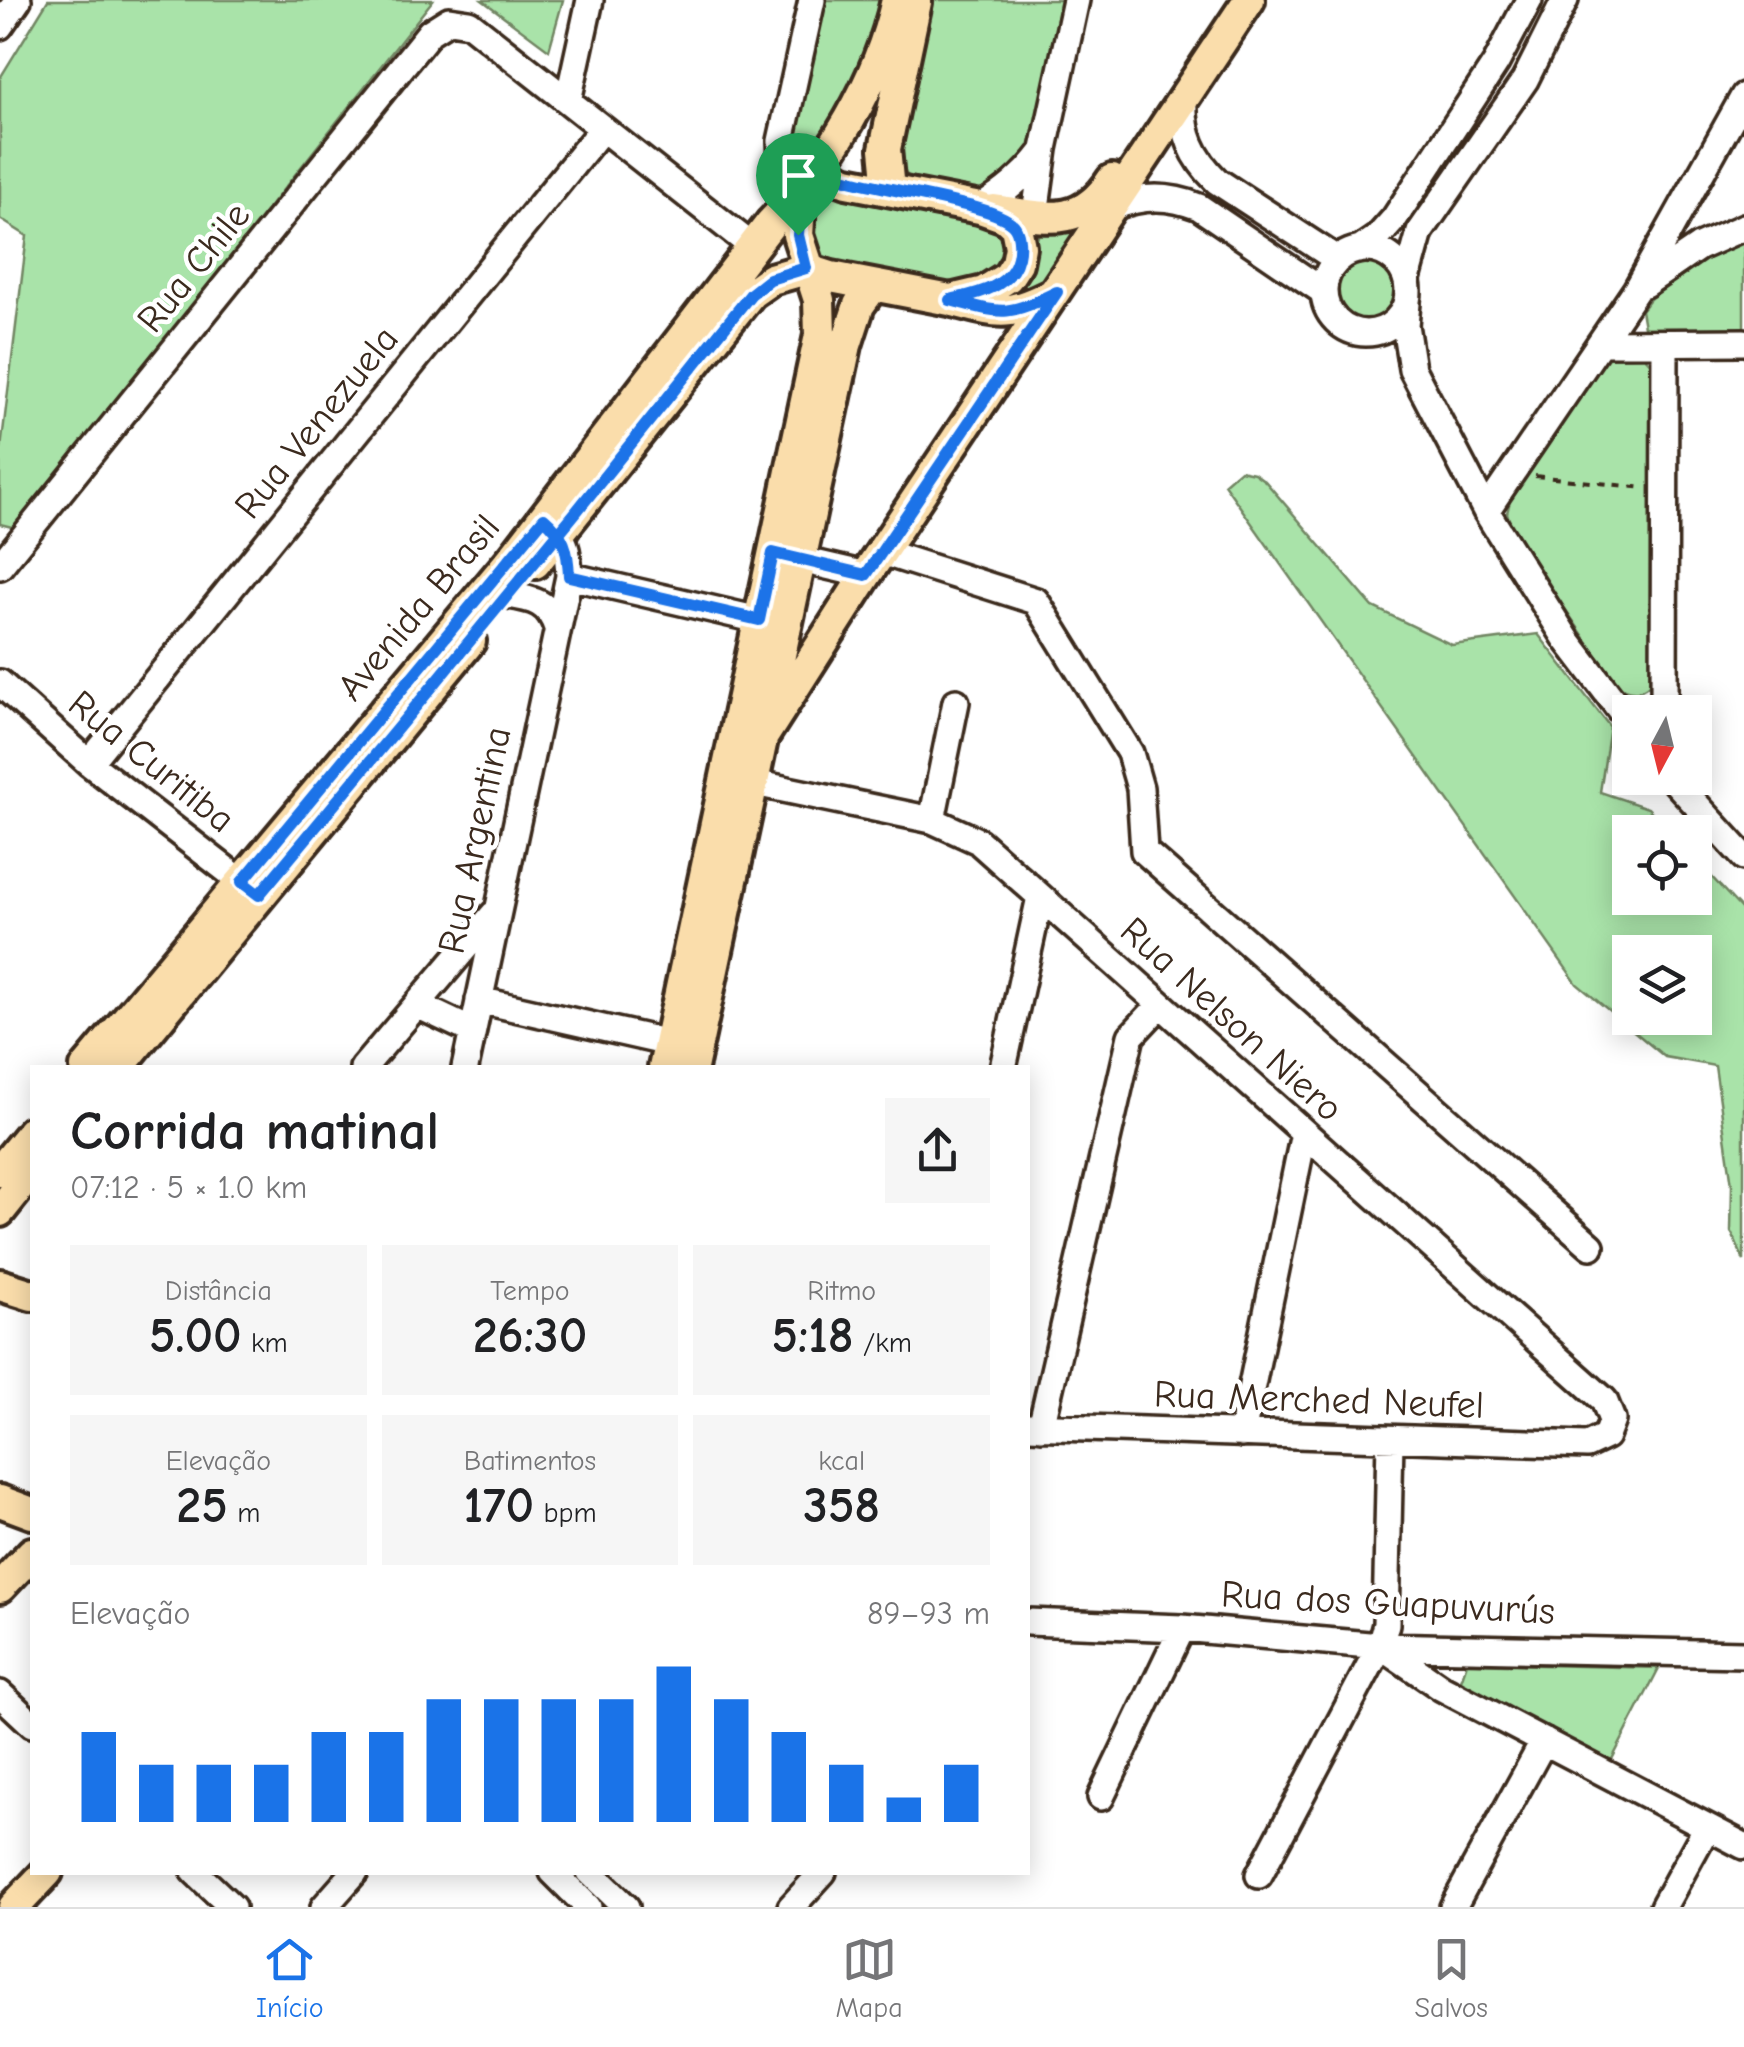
<!DOCTYPE html>
<html lang="pt">
<meta charset="utf-8">
<style>
:root{--surface:#fff;--page:#f6f6f6;--text:#202124;--muted:#757577;--line:#e0e0e0;--accent:#1a73e8}
body{margin:0;font-family:"Comic Neue",sans-serif;background:var(--page);color:var(--text);height:100vh;display:flex;flex-direction:column;font-size:38px;white-space:nowrap}
*{box-sizing:border-box;margin:0}
p{font-size:32px;color:var(--muted)}
.icon{flex:none;width:55px;height:55px;fill:none;stroke:currentColor;stroke-width:2;stroke-linecap:round;stroke-linejoin:round}
.map{position:relative;flex:1;overflow:hidden}
.panel{position:absolute;left:30px;top:1065px;width:1000px;height:810px;display:flex;flex-direction:column;background:var(--surface);border-radius:0px;box-shadow:0 5px 25px #0003}
.panel>*{flex:none}
.needle{width:65px;rotate:187deg}
.tools{position:absolute;left:1612px;top:695px;display:grid;gap:20px}
.tools a{display:grid;place-items:center;width:100px;height:100px;border-radius:0px;background:var(--surface);box-shadow:0 5px 25px #0003;font-size:50px}
.pin{position:absolute;display:grid;place-items:center;width:85px;height:85px;color:#fff;margin:-102px -42px;border-radius:50% 50% 50% 0;rotate:-45deg;box-shadow:0 0 10px #0007}
.pin .icon{rotate:45deg}
.round{display:grid;place-items:center;flex:none;width:105px;height:105px;border-radius:0px;background:var(--page)}
.summary{display:flex;align-items:center;justify-content:space-between;height:170px;padding:0 40px}
h1{font-size:55px;font-weight:700;line-height:75px}
.stats{display:grid;grid-template-columns:repeat(3,1fr);gap:15px;height:170px;padding:10px 40px}
.stats div{display:grid;align-content:center;border-radius:0px;background:var(--page);text-align:center}
.stats b{font-size:50px;font-weight:700}
.stats small{font-size:28px;font-weight:400}
.stats p{font-size:28px}
.chart{height:280px;padding:20px 40px}
.chart p{display:flex;justify-content:space-between}
.chart svg{width:100%;height:180px;margin-top:10px;stroke:var(--accent);stroke-width:6}
.tabs{display:flex;justify-content:space-around;align-items:center;height:140px;border-top:2px solid var(--line);background:var(--surface);font-size:28px;color:var(--muted)}
.tabs a{display:grid;justify-items:center;gap:5px}
.tabs .on{color:var(--accent)}
.map>svg:first-child{display:block}
</style>
<div class="map">
<svg width="1744" height="1907" viewBox="0 0 1744 1907">
<rect width="100%" height="100%" fill="#fff"/>
<filter id="ink" filterUnits="userSpaceOnUse"><feTurbulence type="fractalNoise" baseFrequency=".01" numOctaves="2"/><feDisplacementMap in="SourceGraphic" scale="20" xChannelSelector="R" yChannelSelector="G"/><feConvolveMatrix kernelMatrix="1 2 1 2 8 2 1 2 1" color-interpolation-filters="sRGB"/></filter>
<g filter="url(#ink)">
<path fill="#a9e3a9" stroke="#728664" stroke-width="2.5" fill-rule="evenodd" d="M48 0H433L16 528 0 524V457L27 236 0 219V78Z
M482 0H563L549 50Z
M825 0H889L881 36 812 155 802 148 797 131Z
M924 0H1067L1039 134 1020 167 977 195 919 187 901 169 893 145Z
M846 191 973 212 1013 240 1003 273 955 288 824 262 811 248V216L826 197Z
M1083 223 1046 288 990 303 1028 265 1040 230Z
M1744 238V331L1653 332 1644 327 1641 310C1665 277 1707 255 1744 238Z
M1336 291a30 30 0 1 1 60 0a30 30 0 1 1-60 0Z
M1641 353 1653 366 1654 678C1645 694 1630 695 1616 684L1513 532 1507 513 1512 493 1603 358 1609 354Z
M1240 470 1254 473 1265 481 1373 607 1452 645 1538 634 1610 727 1600 792 1648 808 1670 832H1630V898H1695V859L1744 912V1261L1731 1231 1732 1185 1715 1066 1665 1057 1577 984 1224 484ZM1630 952H1695V1018H1630Z
M1467 1663 1659 1668 1610 1763 1458 1689Z"/>
<g fill="none" stroke-linecap="round" stroke-linejoin="round">
<defs>
<path id="minor" d="M0 26 18 0
M1184 99C1182 133 1193 158 1217 181L1338 260
M568 101 590 0
M802 191 782 162 781 141 812 0
M1113 207C1143 195 1169 195 1199 207L1324 292
M980 208C1005 192 1024 177 1042 153
M1035 215 1044 149 1076 0
M1324 291a42 42 0 1 1 84 0a42 42 0 1 1-84 0Z
M1359 250 1378 237 1394 219 1496 63 1529 0
M1407 279 1420 232 1525 80 1565 0
M1645 284 1699 247 1744 227
M1407 303 1405 325 1412 369 1486 511 1567 640 1630 723
M1601 343 1744 342
M1486 511 1636 290 1744 96
M882 552 1036 601 1130 753 1140 788 1144 851 1591 1246
M784 556 866 575
M0 566 430 32 449 20 469 23 753 247
M569 576 759 620
M508 595C533 599 549 602 557 628
M0 683 89 763 255 892
M1664 712 1665 343
M89 763 602 129
M1672 778 1744 857
M735 779 932 820 978 841 1604 1400 1612 1420 1606 1436 1587 1445 1028 1426
M932 820 956 702
M479 1000 687 1047
M417 1005 472 1031
M363 1068 493 915
M465 1068 569 576C568 552 566 536 547 521
M1003 1068 1040 897
M1041 1427 1131 1036 1160 1005
M1242 1434 1304 1133
M1028 1622 1182 1628 1380 1646 1744 1654
M1381 1646 1442 1688 1744 1846
M0 1694 32 1724
M1101 1797 1182 1628
M195 1872 232 1907
M553 1872 588 1907
M590 1872 626 1907
M1259 1875 1380 1646 1386 1624 1390 1439
M324 1907 355 1872
M791 1907 823 1872
M1453 1907 1544 1741
M1663 1907 1707 1827"/>
<path id="major" d="M889 190 885 149 916 2
M994 210C1044 217 1080 230 1112 180
M806 269 831 277 950 300 984 292 1008 277 1017 263 1020 247 1016 227 1005 217 980 208 847 182 815 169
M953 301C1000 313 1007 317 1052 294
M535 563 751 293 771 279 806 269
M760 741 866 575 1249 0
M86 1068 512 559 771 223C830 163 879 82 897 0
M118 1068 470 641
M664 1068 820 335 819 300 798 235 801 192
M692 1068 846 345 859 305 873 286
M0 1171 32 1132
M0 1211 32 1171
M0 1285 32 1295
M0 1501 32 1513
M0 1587 32 1553
M14 1907 47 1872"/>
</defs>
<use href="#minor" stroke="#3b2a1e" stroke-width="32"/>
<use href="#major" stroke="#3b2a1e" stroke-width="38"/>
<path stroke="#3b2a1e" stroke-width="4" stroke-dasharray="8 8" stroke-linecap="butt" d="M1535 476 1645 488"/>
<use href="#minor" stroke="#fff" stroke-width="25"/>
<use href="#major" stroke="#faddab" stroke-width="30"/>
</g>
</g>
<g fill="none" stroke-linecap="round" stroke-linejoin="round" filter="url(#ink)">
<defs>
<path id="route" d="M798 235 806 268 770 279 751 294 576 512C471 640 365 768 259 895L242 882 544 518C564 535 568 549 569 576L759 620 773 553 866 575 1057 292C1006 317 1004 314 950 300 976 294 1011 288 1018 257 1020 249 1020 235 1015 227 999 201 854 189 815 168L801 192 798 235"/>
</defs>
<use href="#route" stroke="#fff" stroke-width="20"/>
<use href="#route" stroke="#1a73e8" stroke-width="12"/>
</g>
<g text-anchor="middle" stroke-width="9" stroke-linejoin="round" paint-order="stroke">
<g font-size="38" fill="#3b2a1e" stroke="#fff">
<text transform="translate(193 267) rotate(-51)" y="13">Rua Chile</text>
<text transform="translate(316 422) rotate(-51)" y="13">Rua Venezuela</text>
<text transform="translate(418 607) rotate(-50)" y="13">Avenida Brasil</text>
<text transform="translate(152 761) rotate(39)" y="13">Rua Curitiba</text>
<text transform="translate(474 840) rotate(-78)" y="13">Rua Argentina</text>
<text transform="translate(1232 1019) rotate(42)" y="13">Rua Nelson Niero</text>
<text transform="translate(1319 1399) rotate(2)" y="13">Rua Merched Neufel</text>
<text transform="translate(1388 1602) rotate(3)" y="13">Rua dos Guapuvurús</text>
</g>
</g>
</svg>
<div class="tools">
<a><svg class="needle" viewBox="-14 -14 28 28"><path d="M0-13l5 13h-10z" fill="#e53935"/><path d="M0 13l5-13h-10z" fill="#757577"/></svg></a>
<a><svg class="icon" aria-label="locate" viewBox="0 0 24 24"><circle cx="12" cy="12" r="6"/><path d="M12 2v4M12 18v4M2 12h4M18 12h4"/></svg></a>
<a><svg class="icon" aria-label="layers" viewBox="0 0 24 24"><path d="M12 4l9 5-9 5-9-5zM3 14l9 5 9-5"/></svg></a>
</div>
<div class="pin" style="left:798px;top:235px;background:#1e9e55"><svg class="icon" aria-label="arrive" viewBox="0 0 24 24"><path d="M6 21V4h12l-3 4 3 4H6"/></svg></div>
<section class="panel">
<div class="summary"><div><h1>Corrida matinal</h1><p>07:12 · 5 × 1.0 km</p></div><a class="round"><svg class="icon" aria-label="share" viewBox="0 0 24 24"><path d="M12 15V3M7 8l5-5 5 5M5 13v7h14v-7"/></svg></a></div>
<div class="stats">
<div><p>Distância</p><b>5.00<small> km</small></b></div>
<div><p>Tempo</p><b>26:30</b></div>
<div><p>Ritmo</p><b>5:18<small> /km</small></b></div>
</div>
<div class="stats">
<div><p>Elevação</p><b>25<small> m</small></b></div>
<div><p>Batimentos</p><b>170<small> bpm</small></b></div>
<div><p>kcal</p><b>358</b></div>
</div>
<div class="chart"><p><span>Elevação</span>89–93 m</p>
<svg viewBox="0 0 160 44" preserveAspectRatio="none"><path d="M5 44V22M15 44V30M25 44V30M35 44V30M45 44V22M55 44V22M65 44V14M75 44V14M85 44V14M95 44V14M105 44V6M115 44V14M125 44V22M135 44V30M145 44V38M155 44V30"/></svg>
</div>
</section>
</div>
<nav class="tabs">
<a class="on"><svg class="icon" aria-label="home" viewBox="0 0 24 24"><path d="M3 11l9-7 9 7M6 9v11h12V9"/></svg>Início</a>
<a><svg class="icon" aria-label="map" viewBox="0 0 24 24"><path d="M3 6l6-2 6 2 6-2v14l-6 2-6-2-6 2zM9 4v14M15 6v14"/></svg>Mapa</a>
<a><svg class="icon" aria-label="saved" viewBox="0 0 24 24"><path d="M7 4h10v16l-5-4-5 4z"/></svg>Salvos</a>
</nav>
